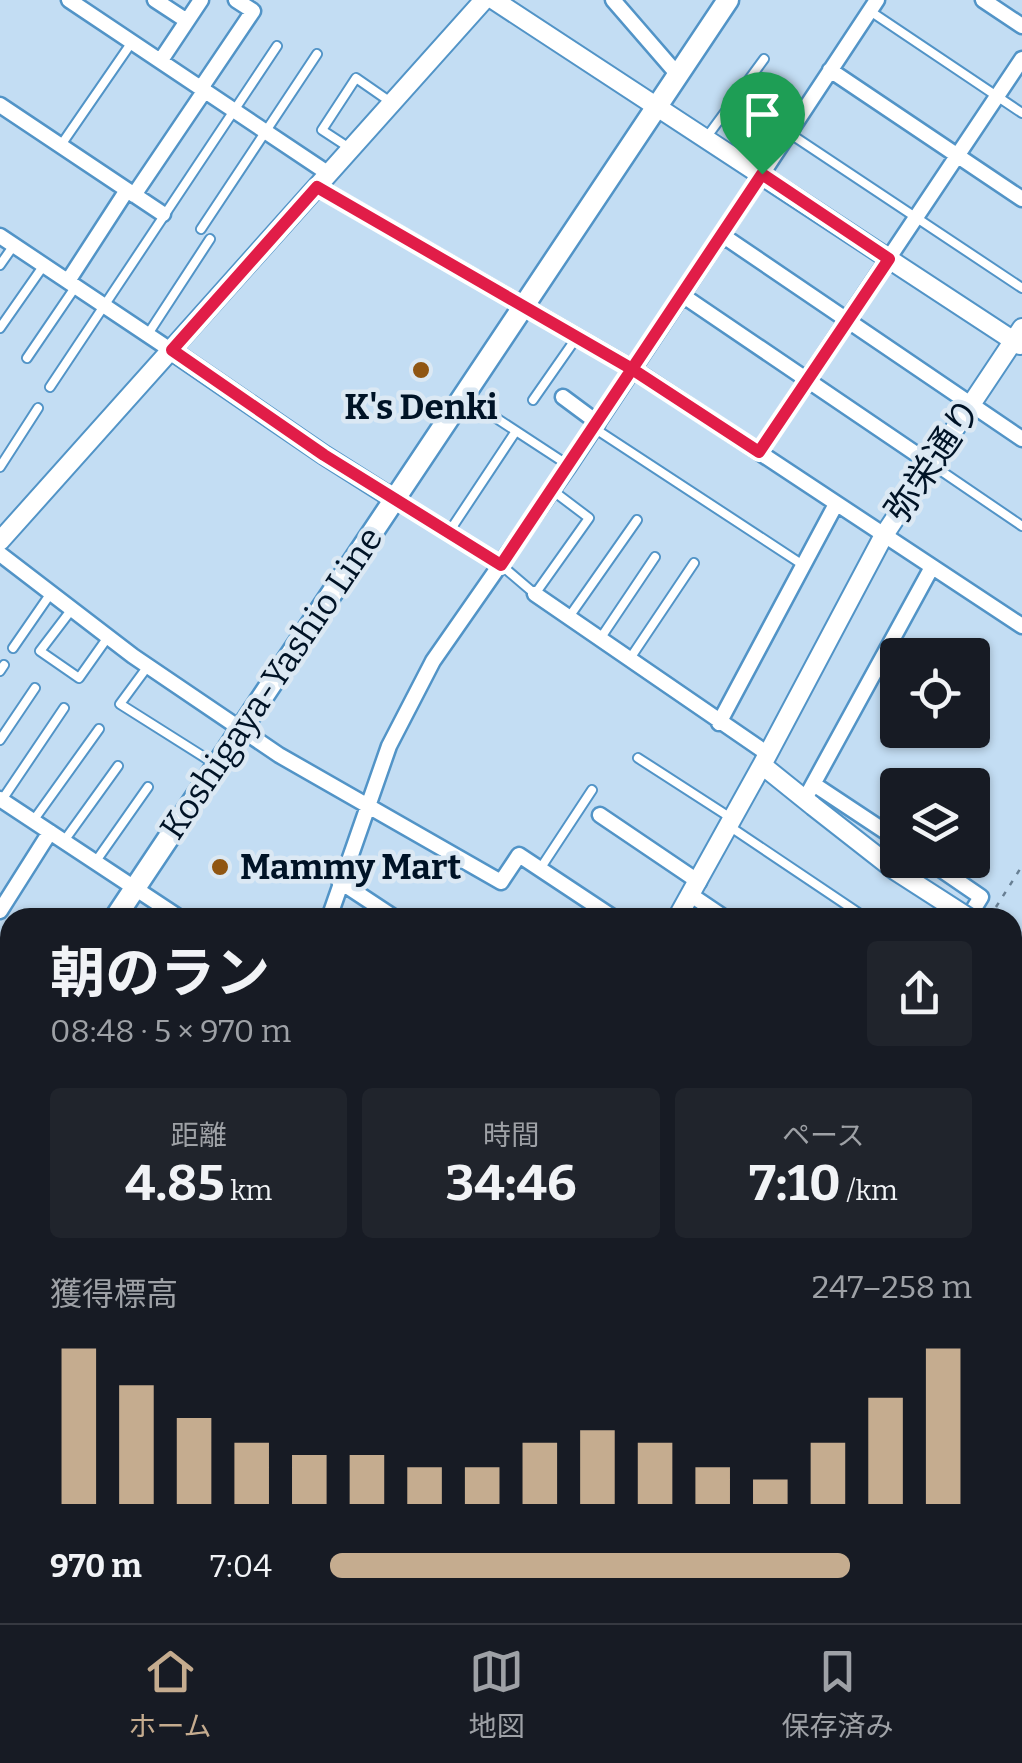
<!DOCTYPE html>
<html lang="ja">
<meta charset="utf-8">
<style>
:root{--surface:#171b24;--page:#20242c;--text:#f1f3f6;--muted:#9ea1a6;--line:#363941;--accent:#c5ac8f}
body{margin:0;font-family:Bitter,"Noto Sans JP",serif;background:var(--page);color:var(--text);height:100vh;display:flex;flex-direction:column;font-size:38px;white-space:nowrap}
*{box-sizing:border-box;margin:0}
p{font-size:32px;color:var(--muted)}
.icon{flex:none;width:55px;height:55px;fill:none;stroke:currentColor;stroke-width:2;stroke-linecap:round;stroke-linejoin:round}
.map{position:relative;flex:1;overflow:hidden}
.side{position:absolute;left:0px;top:908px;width:1022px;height:718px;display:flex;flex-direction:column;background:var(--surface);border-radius:30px 30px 0 0;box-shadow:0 2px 8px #0004}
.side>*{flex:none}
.buttons{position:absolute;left:880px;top:638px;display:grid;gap:20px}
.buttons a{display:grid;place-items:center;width:110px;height:110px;border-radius:10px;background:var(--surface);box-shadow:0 2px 8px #0004;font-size:50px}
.pin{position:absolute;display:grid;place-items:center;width:85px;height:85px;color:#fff;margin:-102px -42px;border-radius:50% 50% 50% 0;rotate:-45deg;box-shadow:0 0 10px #0007}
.pin .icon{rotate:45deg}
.round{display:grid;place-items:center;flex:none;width:105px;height:105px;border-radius:10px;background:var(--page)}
.overview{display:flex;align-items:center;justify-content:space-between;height:170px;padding:0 50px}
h1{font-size:55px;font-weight:700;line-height:75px}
.metrics{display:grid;grid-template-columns:repeat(3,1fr);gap:15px;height:170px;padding:10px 50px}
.metrics div{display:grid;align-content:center;border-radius:10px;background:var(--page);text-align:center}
.metrics b{font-size:50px;font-weight:700}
.metrics small{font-size:28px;font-weight:400}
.metrics p{font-size:28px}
.chart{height:280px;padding:20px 50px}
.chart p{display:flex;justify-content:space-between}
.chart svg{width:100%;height:180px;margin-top:10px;stroke:var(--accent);stroke-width:6}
ul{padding:0 50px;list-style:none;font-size:32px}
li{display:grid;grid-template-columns:160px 120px 1fr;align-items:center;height:75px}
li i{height:25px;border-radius:12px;background:var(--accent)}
.menu{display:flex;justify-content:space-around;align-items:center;height:140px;border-top:2px solid var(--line);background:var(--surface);font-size:28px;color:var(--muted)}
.menu a{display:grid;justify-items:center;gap:5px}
.menu .current{color:var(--accent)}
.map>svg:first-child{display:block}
</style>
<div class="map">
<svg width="1022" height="1623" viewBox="0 0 1022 1623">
<rect width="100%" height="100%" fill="#c3ddf3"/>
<path fill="#fda4ba" d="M1013 1497 1022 1503V1623H674L679 1615H1012Z"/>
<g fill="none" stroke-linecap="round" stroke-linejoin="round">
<path stroke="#93b443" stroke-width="4" d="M631 1615 643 1623"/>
<path stroke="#93b443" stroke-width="25" d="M0 1099 10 1105"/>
<defs>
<path id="service" d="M870 11 1022 113
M789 133 1022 288
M706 138 764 59
M61 145 132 42
M351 149 322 130 356 78 392 103
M201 229 317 54
M0 265 14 245
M0 328 44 265
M148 334 210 239
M27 358 76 286
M50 387 277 46
M467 399 568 465
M533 400 577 337
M594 428 803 565
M931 464 1022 526
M0 467 38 408
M399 499 501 565 535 594 589 518 552 490
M449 532 516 431
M72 609 40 651 79 678 108 637
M569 617 637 520
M600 639 655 557
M13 648 51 593
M629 660 694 563
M148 666 120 704 215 764
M0 671 4 665
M0 740 35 688
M638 758 731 818
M2 800 64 708
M33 821 99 729
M729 826 866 918
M64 841 118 766
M96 861 148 787
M540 869 592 790"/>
<path id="minor" d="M69 0 329 174
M155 0 187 21
M613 0 678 75
M983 0 1022 26
M161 60 201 0
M830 70 1022 199
M201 88 253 11 236 0
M0 105 163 214
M317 187 633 369 1022 626
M134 195 205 90
M722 235 1022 439
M0 236 172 351
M68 281 127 190
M682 295 931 464
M563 397 598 423
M759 452 1022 59
M0 554 133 656 279 755 501 882 519 855 614 918
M535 594 768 754
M719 723 836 504
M815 785 898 840
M0 799 180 918
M805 799 932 567
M600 815 699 882
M927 860 981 897 968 918
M339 881 395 918
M691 895 725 918
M0 911 50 832
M329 918 389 746 433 661 569 466 877 0
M0 949 10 956
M1012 1110 1022 1094
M0 1113 10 1119
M1012 1130 1022 1115
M0 1203 10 1188
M0 1254 10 1261
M0 1340 10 1346
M0 1426 10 1432
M1012 1477 1022 1483
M0 1514 10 1520
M0 1571 10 1556
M0 1597 10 1604
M27 1615 39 1623
M156 1615 168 1623
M289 1615 301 1623
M420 1615 432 1623
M521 1623 526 1615"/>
<path id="tertiary" d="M494 0 1020 345
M172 351 324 455 384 493 395 497
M0 541 484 0
M762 765 813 806
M677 918 762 765 884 535 1022 328
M1012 944 1022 949
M211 1623 216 1615"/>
<path id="secondary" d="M115 918 728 0
M0 1087 10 1072"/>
</defs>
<use href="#service" stroke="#5294c7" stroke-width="12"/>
<use href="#minor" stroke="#5294c7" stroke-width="19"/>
<use href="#tertiary" stroke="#5294c7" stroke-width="22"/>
<use href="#secondary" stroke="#5294c7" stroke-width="25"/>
<path stroke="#687f93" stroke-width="2.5" stroke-dasharray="5 8" stroke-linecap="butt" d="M989 918 1022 866
M1012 1081 1022 1066
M1012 1504 1022 1510
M1012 1541 1022 1548
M543 1623 548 1615
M667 1623 672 1615"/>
<use href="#service" stroke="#fff" stroke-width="8"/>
<use href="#minor" stroke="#fff" stroke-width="14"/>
<use href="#tertiary" stroke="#fff" stroke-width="18"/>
<use href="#secondary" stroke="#fff" stroke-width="20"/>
<defs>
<path id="tertiary-bridge" d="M813 806 896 871 969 918"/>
</defs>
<use href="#tertiary-bridge" stroke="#5294c7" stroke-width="22" stroke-linecap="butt"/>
<use href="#tertiary-bridge" stroke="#fff" stroke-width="18"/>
</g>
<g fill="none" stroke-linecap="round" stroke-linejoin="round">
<defs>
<path id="route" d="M762 174 632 369 317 187 172 350 324 455 501 565 632 369 759 452 889 259 762 174"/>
</defs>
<use href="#route" stroke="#fff" stroke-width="20"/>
<use href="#route" stroke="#e11d48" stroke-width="12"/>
</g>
<g fill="#905612" stroke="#dbe8f3" stroke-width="4">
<circle cx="421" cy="370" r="10"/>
<circle cx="220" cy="867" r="10"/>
</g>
<g text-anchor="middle" stroke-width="9" stroke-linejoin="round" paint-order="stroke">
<g font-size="35" font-weight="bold" fill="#001326" stroke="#dbe8f3">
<text x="421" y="419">K's Denki</text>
<text x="240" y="879" text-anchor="start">Mammy Mart</text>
</g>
<g font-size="35" fill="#001326" stroke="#dbe8f3">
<text transform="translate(933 460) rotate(-56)" y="12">弥栄通り</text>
<text transform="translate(271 683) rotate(-56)" y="12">Koshigaya-Yashio Line</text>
</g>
</g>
</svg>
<div class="buttons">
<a><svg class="icon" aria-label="locate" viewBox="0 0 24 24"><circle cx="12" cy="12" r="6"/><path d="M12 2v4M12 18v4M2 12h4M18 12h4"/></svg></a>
<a><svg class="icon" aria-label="layers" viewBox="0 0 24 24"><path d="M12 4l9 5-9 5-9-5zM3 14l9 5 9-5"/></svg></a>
</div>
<div class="pin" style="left:762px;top:174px;background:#1e9e55"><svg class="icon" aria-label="arrive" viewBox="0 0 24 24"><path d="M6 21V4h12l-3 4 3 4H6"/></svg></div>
<section class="side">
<div class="overview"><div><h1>朝のラン</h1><p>08:48 · 5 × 970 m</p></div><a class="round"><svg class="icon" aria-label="share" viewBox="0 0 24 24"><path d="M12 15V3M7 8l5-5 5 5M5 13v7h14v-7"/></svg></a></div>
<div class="metrics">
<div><p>距離</p><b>4.85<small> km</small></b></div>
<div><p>時間</p><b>34:46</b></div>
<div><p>ペース</p><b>7:10<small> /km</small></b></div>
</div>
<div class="chart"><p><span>獲得標高</span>247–258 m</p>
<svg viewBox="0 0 160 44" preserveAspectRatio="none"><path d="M5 44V6M15 44V15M25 44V23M35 44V29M45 44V32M55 44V32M65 44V35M75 44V35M85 44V29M95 44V26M105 44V29M115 44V35M125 44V38M135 44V29M145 44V18M155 44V6"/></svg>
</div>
<ul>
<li><b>970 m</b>7:04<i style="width:81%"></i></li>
</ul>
</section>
</div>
<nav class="menu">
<a class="current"><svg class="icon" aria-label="home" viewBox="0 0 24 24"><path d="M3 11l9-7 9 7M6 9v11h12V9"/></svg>ホーム</a>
<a><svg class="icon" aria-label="map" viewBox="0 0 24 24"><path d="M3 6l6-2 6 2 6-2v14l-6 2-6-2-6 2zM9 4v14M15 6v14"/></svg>地図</a>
<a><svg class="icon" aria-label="saved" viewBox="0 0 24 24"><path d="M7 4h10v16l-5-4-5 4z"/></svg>保存済み</a>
</nav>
